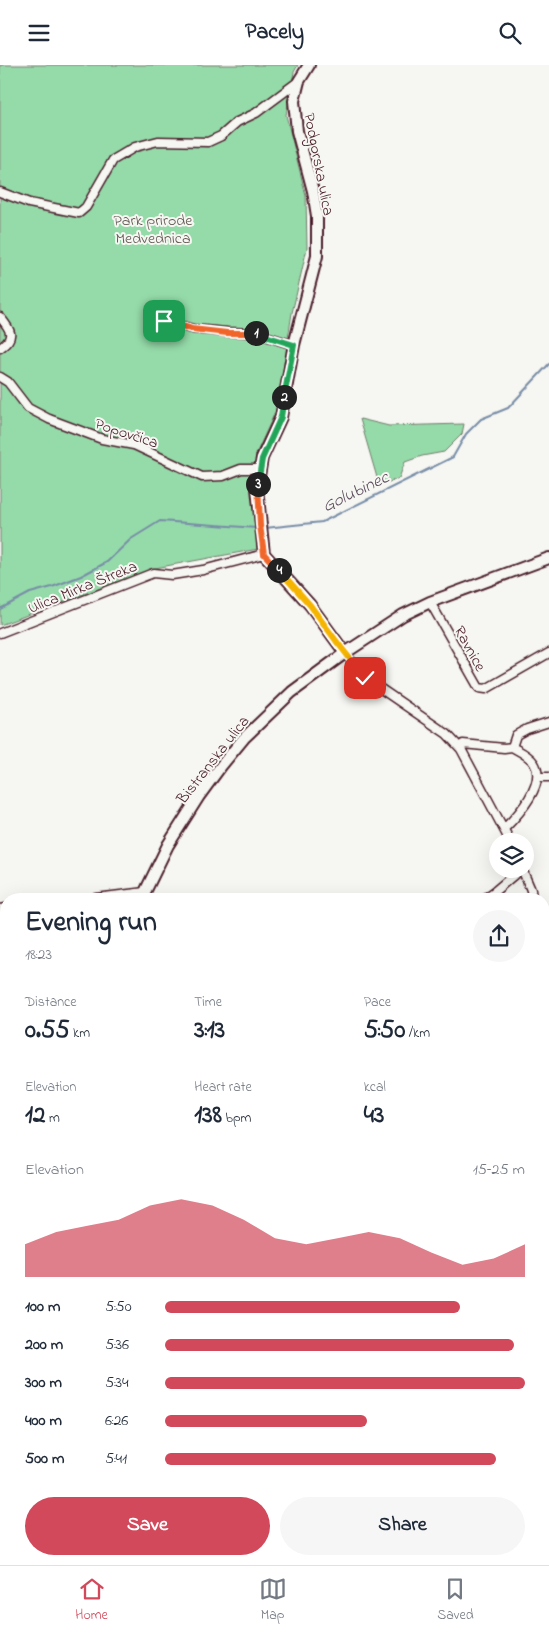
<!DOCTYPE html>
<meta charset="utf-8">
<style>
:root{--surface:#fff;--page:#f6f6f7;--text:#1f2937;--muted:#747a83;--line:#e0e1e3;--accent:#d1495b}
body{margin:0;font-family:"Indie Flower",sans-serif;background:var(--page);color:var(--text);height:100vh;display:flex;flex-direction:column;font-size:19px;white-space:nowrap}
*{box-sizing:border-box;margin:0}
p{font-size:16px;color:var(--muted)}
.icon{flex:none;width:28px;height:28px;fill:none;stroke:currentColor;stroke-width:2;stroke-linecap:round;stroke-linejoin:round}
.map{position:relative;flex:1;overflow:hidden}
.details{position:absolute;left:0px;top:828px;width:550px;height:672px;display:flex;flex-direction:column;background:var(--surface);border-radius:20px 20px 0 0;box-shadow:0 5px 20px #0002}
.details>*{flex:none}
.fabs{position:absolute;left:489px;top:768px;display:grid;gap:10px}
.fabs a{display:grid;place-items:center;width:45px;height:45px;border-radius:50%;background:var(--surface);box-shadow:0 5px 20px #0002;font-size:25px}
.pin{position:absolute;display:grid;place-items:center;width:42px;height:42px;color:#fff;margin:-21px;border-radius:10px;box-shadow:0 2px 8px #0006}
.km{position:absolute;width:25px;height:25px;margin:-12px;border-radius:50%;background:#222;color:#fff;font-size:14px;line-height:25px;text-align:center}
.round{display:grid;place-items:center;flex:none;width:52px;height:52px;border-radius:26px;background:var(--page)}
.headline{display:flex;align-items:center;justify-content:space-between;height:85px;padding:0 25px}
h1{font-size:28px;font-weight:700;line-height:38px}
.figures{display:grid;grid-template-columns:repeat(3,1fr);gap:8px;height:85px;padding:5px 25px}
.figures div{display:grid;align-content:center}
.figures b{font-size:25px;font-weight:700}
.figures small{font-size:14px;font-weight:400}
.figures p{font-size:14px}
.chart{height:140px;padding:10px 25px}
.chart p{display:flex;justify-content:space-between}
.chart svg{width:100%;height:90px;margin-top:5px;fill:var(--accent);opacity:.7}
.button{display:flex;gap:10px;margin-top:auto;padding:10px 25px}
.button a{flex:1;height:58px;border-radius:30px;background:var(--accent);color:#fff;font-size:20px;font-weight:700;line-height:58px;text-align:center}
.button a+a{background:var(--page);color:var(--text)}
ul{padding:0 25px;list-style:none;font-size:16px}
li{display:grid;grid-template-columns:80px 60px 1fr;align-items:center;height:38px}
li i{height:12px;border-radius:6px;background:var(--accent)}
header{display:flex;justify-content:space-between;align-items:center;height:65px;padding:0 25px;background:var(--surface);font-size:22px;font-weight:700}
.menu{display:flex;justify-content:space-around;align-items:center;height:70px;border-top:1px solid var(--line);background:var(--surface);font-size:14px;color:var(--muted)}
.menu a{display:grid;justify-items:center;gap:2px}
.menu .on{color:var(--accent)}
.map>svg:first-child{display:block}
</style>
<header><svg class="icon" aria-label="menu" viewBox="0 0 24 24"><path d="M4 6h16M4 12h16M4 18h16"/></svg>Pacely<svg class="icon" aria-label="search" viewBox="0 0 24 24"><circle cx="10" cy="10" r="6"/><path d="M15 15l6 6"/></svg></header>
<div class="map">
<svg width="549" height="1500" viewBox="0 0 549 1500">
<rect width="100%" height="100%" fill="#f6f6f2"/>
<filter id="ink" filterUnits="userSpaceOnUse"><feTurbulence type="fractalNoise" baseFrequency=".02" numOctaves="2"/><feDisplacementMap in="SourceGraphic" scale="10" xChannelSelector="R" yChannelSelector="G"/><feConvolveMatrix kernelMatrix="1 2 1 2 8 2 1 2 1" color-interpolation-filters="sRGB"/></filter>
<g filter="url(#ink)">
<path fill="#95dba9" stroke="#707d6a" d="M0 0H298L294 7 286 50 306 131 307 183 292 248 277 343 256 389 253 434 258 484 155 503 0 560Z
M360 354 389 361 464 359 462 369 444 387 422 391 405 397 399 413 389 417 378 416Z
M544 1301 549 1302V1460L544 1459Z"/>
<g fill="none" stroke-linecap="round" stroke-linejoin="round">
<path stroke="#788da7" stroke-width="2" d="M265 463 322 457 453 392 466 369 481 354 508 343 549 299
M0 544 30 528 52 522 81 511 107 497 131 474 160 456 257 463
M544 1045 549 1044
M0 1140H6"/>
<defs>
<path id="minor" d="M0 127 29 138 79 148 86 142 113 95 135 82 158 76 208 77 221 71 237 57 256 48 299 16
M0 252C11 265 16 272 0 283
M164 256 193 264 227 267 256 268 294 280
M0 312 8 317 28 343 49 354 102 374 134 380 202 412 223 411 241 404H259
M430 537 479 623 486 624 549 588
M0 568 153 508 172 510 203 505 264 489
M345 588 365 613 447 669 461 684 510 776
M461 684 463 679 504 683 512 682 516 670 527 664 549 657
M538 712H549
M504 764C518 750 547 718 534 698 529 690 519 686 512 682
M522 804 531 825 532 834
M88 834 145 827
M484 834 495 826 521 804
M0 844 6 843
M544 889 549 898
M544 1148 549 1141
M0 1228 6 1227
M544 1295 549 1296
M0 1314 6 1324
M0 1416 6 1420
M228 1500 229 1494"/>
<path id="major" d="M309 0 299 16 294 36 297 66 313 126 317 151V191L294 280 281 352 262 393 257 423 264 489 310 540 345 588
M140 834 145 827 168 780 199 731 221 701 244 673 292 627 345 588 403 550 430 537 549 493
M0 995 6 990"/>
</defs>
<use href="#minor" stroke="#4a1f2b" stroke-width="11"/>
<use href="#major" stroke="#4a1f2b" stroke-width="14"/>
<use href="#minor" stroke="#f6f6f2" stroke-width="8"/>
<use href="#major" stroke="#f6f6f2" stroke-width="10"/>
</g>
</g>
<g fill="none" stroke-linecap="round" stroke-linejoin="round" filter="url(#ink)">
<defs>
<path id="split-1" d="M164 256 192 264 227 268H256"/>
<path id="split-2" d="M256 268 294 280 284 332"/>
<path id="split-3" d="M258 419 262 394 281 352 284 332"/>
<path id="split-4" d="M258 419 260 460 264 489 279 505"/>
<path id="split-5" d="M279 505 310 540 337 577"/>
<path id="split-6" d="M337 577 365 613"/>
</defs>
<use href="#split-1" stroke="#fff" stroke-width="10"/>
<use href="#split-2" stroke="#fff" stroke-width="10"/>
<use href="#split-3" stroke="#fff" stroke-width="10"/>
<use href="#split-4" stroke="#fff" stroke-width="10"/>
<use href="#split-5" stroke="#fff" stroke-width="10"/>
<use href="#split-6" stroke="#fff" stroke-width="10"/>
<use href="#split-1" stroke="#f0652b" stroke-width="6"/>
<use href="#split-2" stroke="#22a559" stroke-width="6"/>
<use href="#split-3" stroke="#22a559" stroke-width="6"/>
<use href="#split-4" stroke="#f0652b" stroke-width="6"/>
<use href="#split-5" stroke="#f5b400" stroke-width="6"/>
<use href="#split-6" stroke="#f5b400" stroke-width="6"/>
</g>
<g text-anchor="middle" stroke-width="4" stroke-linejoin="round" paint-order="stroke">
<g font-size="16" fill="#4a1f2b" stroke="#f6f6f2">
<text transform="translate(320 99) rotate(79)" y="6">Podgorska ulica</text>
<text transform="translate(127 367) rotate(18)" y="6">Popovčica</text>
<text transform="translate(82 521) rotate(-22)" y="6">Ulica Mirka Štreka</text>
<text transform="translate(471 583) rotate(61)" y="6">Ravnice</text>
<text transform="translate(212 694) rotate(-52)" y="6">Bistranska ulica</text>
</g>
<g font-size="16" fill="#605751" stroke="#f6f6f2">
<text x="153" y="160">Park prirode<tspan x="153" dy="18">Medvednica</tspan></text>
</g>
<g font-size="18" font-style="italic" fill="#5d4d5e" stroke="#f6f6f2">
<text transform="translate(355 426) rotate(-26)" y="6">Golubinec</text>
</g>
</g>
</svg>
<div class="fabs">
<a><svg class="icon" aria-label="layers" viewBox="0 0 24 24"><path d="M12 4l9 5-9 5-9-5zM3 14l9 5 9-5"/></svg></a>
</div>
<div class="pin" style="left:164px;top:256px;background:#1e9e55"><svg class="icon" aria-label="arrive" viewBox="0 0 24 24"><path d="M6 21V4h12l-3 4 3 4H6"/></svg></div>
<div class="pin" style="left:365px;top:613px;background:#d93025"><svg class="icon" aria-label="check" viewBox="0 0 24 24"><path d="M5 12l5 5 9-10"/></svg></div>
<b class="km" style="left:256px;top:268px">1</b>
<b class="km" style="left:284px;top:332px">2</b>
<b class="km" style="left:258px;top:419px">3</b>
<b class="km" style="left:279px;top:505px">4</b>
<section class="details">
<div class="headline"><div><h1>Evening run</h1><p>18:23</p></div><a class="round"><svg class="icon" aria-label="share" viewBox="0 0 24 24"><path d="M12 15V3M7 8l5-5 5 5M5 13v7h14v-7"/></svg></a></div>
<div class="figures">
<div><p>Distance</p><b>0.55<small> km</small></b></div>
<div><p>Time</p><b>3:13</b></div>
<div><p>Pace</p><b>5:50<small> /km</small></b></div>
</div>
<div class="figures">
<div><p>Elevation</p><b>12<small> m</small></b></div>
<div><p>Heart rate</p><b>138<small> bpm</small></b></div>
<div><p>kcal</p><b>43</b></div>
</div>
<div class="chart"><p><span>Elevation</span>15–25 m</p>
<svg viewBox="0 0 160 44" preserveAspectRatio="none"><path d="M0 44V28L10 22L20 19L30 16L40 9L50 6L60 9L70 16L80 25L90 28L100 25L110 22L120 25L130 32L140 38L150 35L160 28V44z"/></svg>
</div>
<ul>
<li><b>100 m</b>5:50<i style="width:82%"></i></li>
<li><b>200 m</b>5:36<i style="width:97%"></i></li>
<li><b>300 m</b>5:34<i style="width:100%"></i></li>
<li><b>400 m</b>6:26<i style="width:56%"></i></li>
<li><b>500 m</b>5:41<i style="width:92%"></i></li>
</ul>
<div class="button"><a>Save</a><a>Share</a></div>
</section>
</div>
<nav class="menu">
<a class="on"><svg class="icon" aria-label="home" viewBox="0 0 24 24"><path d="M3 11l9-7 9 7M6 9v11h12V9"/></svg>Home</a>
<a><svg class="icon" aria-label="map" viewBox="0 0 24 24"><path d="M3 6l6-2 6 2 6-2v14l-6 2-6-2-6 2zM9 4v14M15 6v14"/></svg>Map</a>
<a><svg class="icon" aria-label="saved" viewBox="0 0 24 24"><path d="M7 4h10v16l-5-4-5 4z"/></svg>Saved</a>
</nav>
